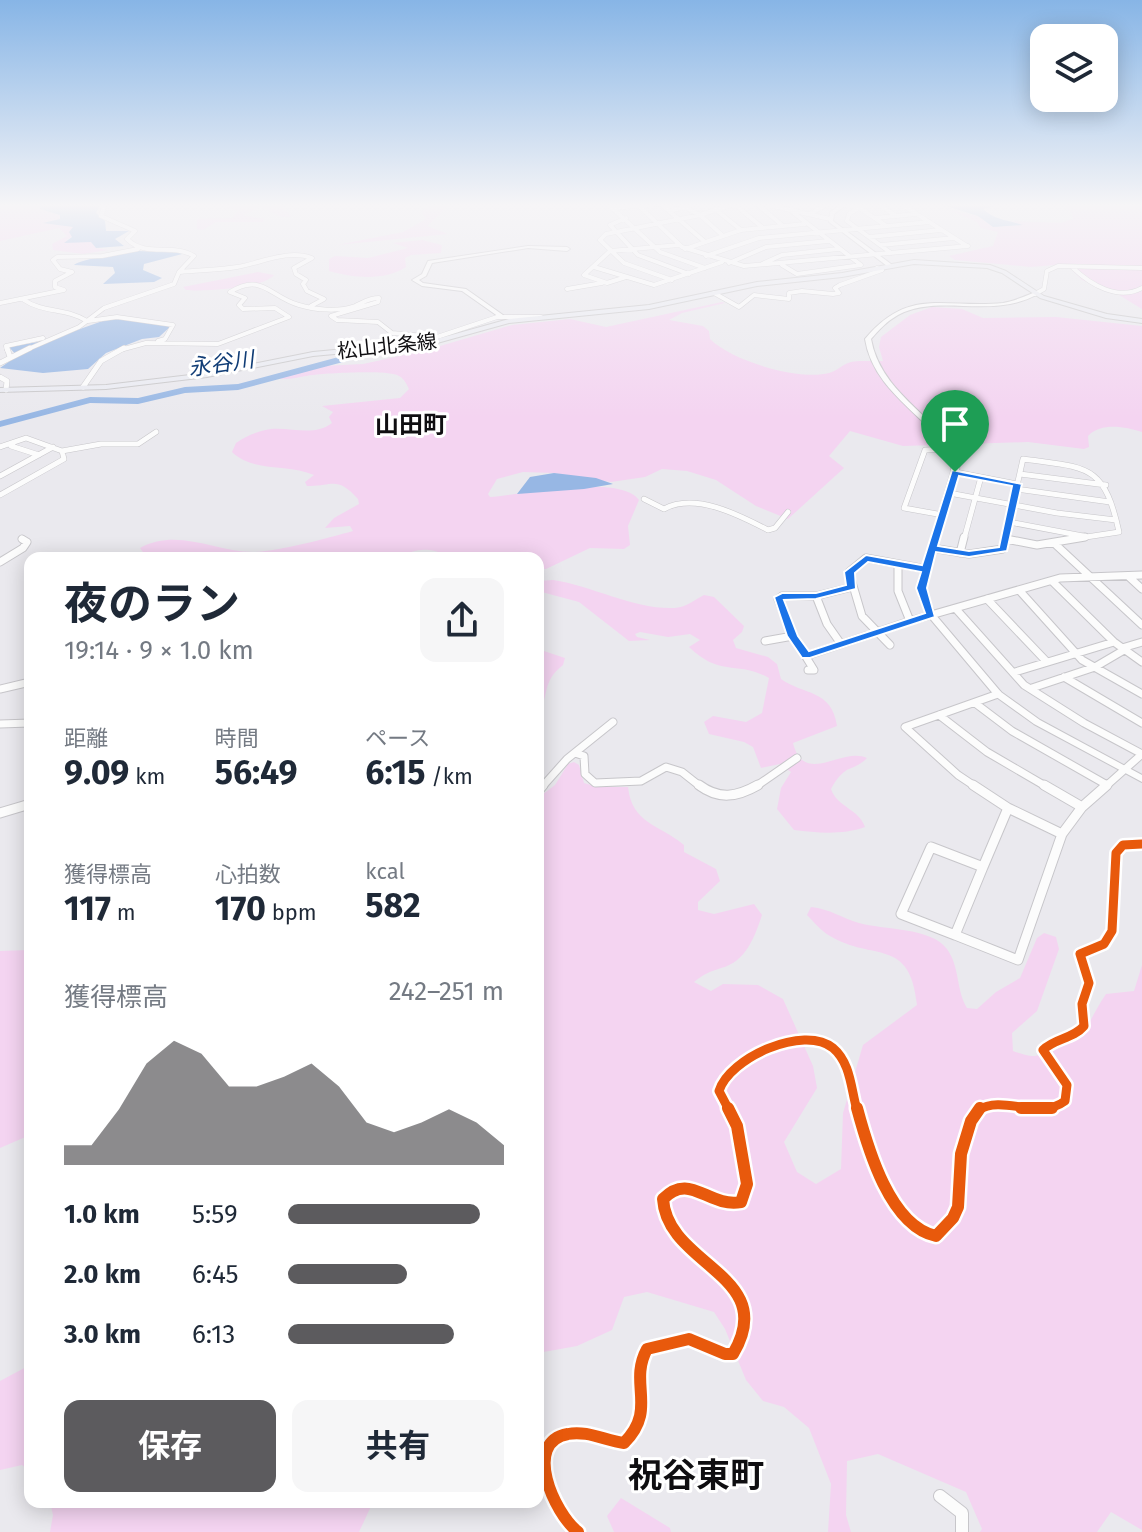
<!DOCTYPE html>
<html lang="ja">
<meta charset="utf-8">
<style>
:root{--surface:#fff;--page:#f6f6f7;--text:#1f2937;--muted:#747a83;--accent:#5c5b5e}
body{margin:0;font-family:"Fira Sans","Noto Sans JP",sans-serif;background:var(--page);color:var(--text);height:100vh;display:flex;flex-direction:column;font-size:30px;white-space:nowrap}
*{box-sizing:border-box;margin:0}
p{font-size:26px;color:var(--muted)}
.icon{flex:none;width:44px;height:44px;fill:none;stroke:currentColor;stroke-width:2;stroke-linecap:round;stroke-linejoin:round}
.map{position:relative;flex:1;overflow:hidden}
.details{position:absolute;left:24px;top:552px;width:520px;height:956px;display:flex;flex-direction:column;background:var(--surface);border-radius:16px;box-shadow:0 4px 20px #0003}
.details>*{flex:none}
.fabs{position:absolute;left:1030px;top:24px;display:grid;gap:16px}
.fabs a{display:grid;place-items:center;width:88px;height:88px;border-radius:16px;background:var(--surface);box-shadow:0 4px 20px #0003;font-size:40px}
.pin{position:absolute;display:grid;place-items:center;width:68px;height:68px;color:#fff;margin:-82px -34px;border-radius:50% 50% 50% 0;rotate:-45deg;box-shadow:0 0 8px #0007}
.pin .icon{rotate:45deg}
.round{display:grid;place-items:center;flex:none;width:84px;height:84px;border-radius:16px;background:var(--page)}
.headline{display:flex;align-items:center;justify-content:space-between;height:136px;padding:0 40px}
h1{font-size:44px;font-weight:700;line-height:60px}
.metrics{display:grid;grid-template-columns:repeat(3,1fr);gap:12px;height:136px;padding:8px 40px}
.metrics div{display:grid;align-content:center}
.metrics b{font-size:34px;font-weight:700}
.metrics small{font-size:22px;font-weight:400}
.metrics p{font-size:22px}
.chart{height:224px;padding:16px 40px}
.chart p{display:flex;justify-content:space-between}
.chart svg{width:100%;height:144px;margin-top:8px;fill:var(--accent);opacity:.7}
.primary-button{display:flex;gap:16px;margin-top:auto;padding:16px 40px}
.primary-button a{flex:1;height:92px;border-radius:16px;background:var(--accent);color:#fff;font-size:32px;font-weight:700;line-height:92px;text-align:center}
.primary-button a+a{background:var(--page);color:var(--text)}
ul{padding:0 40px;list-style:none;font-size:26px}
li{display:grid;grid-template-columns:128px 96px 1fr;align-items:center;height:60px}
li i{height:20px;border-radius:10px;background:var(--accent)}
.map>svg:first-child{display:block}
</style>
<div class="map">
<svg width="1142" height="1532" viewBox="0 0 1142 1532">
<rect width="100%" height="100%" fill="#eae9ee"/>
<path fill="#f4d4f1" d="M0 204H36L41 205V209L58 212 60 219 46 222 73 227 72 237 66 240 91 242 96 248 108 250 83 254 53 250 52 244 67 236 59 228 0 241Z
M238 204H281L291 217H282L261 207 243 215 264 219 263 222H216L203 230 197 229V219L233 218 238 210 224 208Z
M431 204H451L427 226 448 234 337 245 403 232 426 219 422 212Z
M1062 204H1142V309L1119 295 1082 280 1066 264 1031 267 955 260 949 256 993 246 998 232 981 228 977 222 949 210 978 216 993 227 1020 225 1012 221 1062 223 1073 219 1071 212Z
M422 240 442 245 441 253 411 255 405 258 406 267C385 281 353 278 329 271V259L335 256 368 258 408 248 393 243Z
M258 272 274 275C264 288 204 292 186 290L183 287Z
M722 302 725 303 682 313 669 320 703 326 709 331 710 339C732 361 799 381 829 373 837 371 843 364 851 362 861 360 873 362 883 361L879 347 881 337 910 315 932 307 962 309 983 318 1056 317 1142 326V432C1125 427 1102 422 1088 436L1089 447 1084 449 1028 442 903 446 850 431 829 456 844 468 788 519 756 506 716 480 687 471 662 469 645 477 611 482 554 473 523 472 497 479 488 494 490 497C521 495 620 473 639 500L628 526 630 545 624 549 590 548 546 569 538 568V558H447L445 554C423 546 416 550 395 558H198L179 553 145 555 140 548C179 527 216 553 255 552 280 551 328 538 353 531L350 526 325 528 334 518 359 504 358 499C336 475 333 487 307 486L305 482 314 475C287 463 254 473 232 452L236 443C246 436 258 431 271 429 292 427 314 437 332 423L329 417 333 412 322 406 400 398 409 389C406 383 404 378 397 375 383 370 329 373 313 375 301 376 285 382 277 377L322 366 363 364 423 351 512 325 570 319 606 327Z
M553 580C593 586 635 610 675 608 687 607 694 600 704 595L714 597 744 626 742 632 733 640 736 648 768 657 777 664 781 679C803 695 832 689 837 726L793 743C804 787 843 746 867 758 852 773 846 762 831 789 837 807 859 809 865 827 843 835 818 833 794 830L777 809 781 788 791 772 780 764 761 768 753 747 744 742 709 734 704 722 713 716 746 722 762 713 769 678C737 660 721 678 689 647L700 640 690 634 668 637 640 632 635 634 637 637 650 640 629 641 579 602 538 591V581Z
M538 649 565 658 563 665C541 682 550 696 538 713Z
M574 762 579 765 584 783 597 787H628C632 824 659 824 684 845V852L716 869 720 881 698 902V910L714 914 754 904 762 915C755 936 746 962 721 968 709 972 704 974 694 982L711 991 723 984 758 985 783 999 813 1066 817 1088 784 1142 797 1172 816 1184 841 1169 843 1113 863 1045 917 1005C910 936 873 962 830 936 821 931 814 922 807 915L811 907C830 909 842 918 859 923 883 930 931 927 947 949 960 967 956 990 967 1008L977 1009 996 992 1020 978 1037 938 1044 933 1056 937 1059 949 1037 1011 1012 1033 1013 1051C1036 1059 1034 1057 1056 1049 1088 1038 1088 1020 1106 994L1134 991 1142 965V1530L1111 1512 1097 1532H980L982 1529 966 1492 878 1454 847 1461 846 1515 851 1532H828L831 1484 809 1428 784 1407 763 1401 746 1380 725 1329 714 1312 647 1292 624 1297 612 1330 577 1346 538 1353V798L555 785 568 764Z
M30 950V1135L0 1148V951Z
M30 1365V1471L22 1465 0 1470V1381Z
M621 1498 670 1528 671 1532H614L607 1516Z
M50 1502H373L359 1532H50L53 1515Z"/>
<path fill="#97b7e4" d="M36 204H100L96 213 105 221 106 231H129L115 239 124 246 96 248 91 242 64 243 72 237 69 232 73 227 43 223 60 219V215L40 209 41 205Z
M940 204H990L991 207 983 209C994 220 1008 220 1023 225L993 227 978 216Z
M138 251 186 253 144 264 143 270 162 278 154 282 103 284 115 273 113 267 74 265C80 259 124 253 138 251Z
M111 318 171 326 159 337 142 339 106 353 88 369 43 373 0 368 17 356 9 347 49 340Z
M554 473 596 478 613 484 584 489 517 494 530 477Z"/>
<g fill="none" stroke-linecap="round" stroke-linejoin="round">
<path fill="#97b7e4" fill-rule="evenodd" d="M448 334 451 335V339L373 354 238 390 185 393 138 404 90 403 0 427V421L90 397 138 398 185 387 238 384 372 348Z"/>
<defs>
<path id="minor-far4" d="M608 204 660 252 705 268
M637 204 682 247 744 266 968 246
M661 204 705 242
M734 204 763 228
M757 204 783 226
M764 204 830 219
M839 204 858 207 885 225
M865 204 849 214 847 221 891 253
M878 204 896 216
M901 204 967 246
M684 207 700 215 722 235
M613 208 659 204
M715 209 741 230
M670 211 695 204
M810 214 827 204
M626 218 610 225 638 255 689 274
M875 218 916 214
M869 237 941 230
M881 245 954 238
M685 249 741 230 805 224
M706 256 759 238 930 222
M729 263 766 247 828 241
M762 264 782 255 838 249
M782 265 797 274 861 265 790 210
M594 267 654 285 722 262
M1073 268C1091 285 1118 301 1142 288
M180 272C199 270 219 270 237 267 261 263 288 249 312 258L294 268 296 274 306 280 303 284 307 291 324 299 311 306
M626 277 607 283 584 275 610 251 679 245
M672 280 624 263 600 240 606 234 700 215 735 204
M567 289 602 283
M714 293 739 307 754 295 789 299V293L802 291 833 294 839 293 835 288 840 285 882 270 877 268
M1035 294 1044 289 1047 271 1058 266 1142 268
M24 300C43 313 67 308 87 321
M0 303 64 290 55 287V281L72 272 60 269 53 260 57 257 102 256 138 249
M88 321 117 317 173 325 165 339 158 341
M7 350 6 346 43 338
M26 350 79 327 104 308 174 284 179 272 194 256C172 243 146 258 127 239L135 231 101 216 105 204
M120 350 146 343 218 344 289 317 275 308 243 309 239 305 245 298 230 292C262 272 270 297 299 305 315 310 339 312 355 306 364 302 369 298 379 298L378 302 331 316 337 320 378 322 392 333 437 337 497 317H541"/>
<path id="minor-far3" d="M7 348 10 357
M0 363 30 348
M0 377 7 381 6 390
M83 387 101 361 124 348
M11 446 39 455
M0 447 26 438 62 451 101 444H138L156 432
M955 472 1017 484
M1020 474 1106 485
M0 476 53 447
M1016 489 1110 502
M949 493 1057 513 1116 520
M0 495 64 459 62 451
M644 499 664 509C695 492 739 515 768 530L775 528 788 512
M943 515 904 508 925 450 954 449
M1009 522 1083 536
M964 539 981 477
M1005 539 1023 459C1087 468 1104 463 1119 532L1073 539"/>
<path id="minor-far2" d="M1006 539 1037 545 1085 537
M1054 543 1142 625
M932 548 969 554 1003 549 1006 537
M960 553 964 537
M0 562 23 548 27 542 22 539
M898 564V591L910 621
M1128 576 1142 589
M1052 581 1114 642 1142 662
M1019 590 1082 660 1142 694
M816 596 827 624 841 644
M987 599 1046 661
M956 609 1024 685 1084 723 1142 754
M765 641 793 636
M890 645 862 616 849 572 866 558 926 569
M1122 648 1142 642
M806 656 910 621 1060 578 1142 575
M808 670H814L793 636 778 599 782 596H816L852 587
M1015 672 1114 642
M1064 677 1142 723
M1032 688 1095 667 1124 650
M0 689 30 682
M975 703 1012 731 1107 785
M939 715 987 752 1047 787
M0 724 30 723
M575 753 584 756 585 774 595 783 641 781 666 767 682 772 701 787
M542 787 567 759 613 722
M755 787 797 758
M976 787 958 775 905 727 998 694
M1105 787 1142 754"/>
<path id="minor-far1" d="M699 785C719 800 737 797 758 785
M973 785 1008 808
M1044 785 1082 807
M538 791 543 785
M0 813 30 804
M931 847 983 867 955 935 901 914Z
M983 867 1008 808 1062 834
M955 935 1018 960 1062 834 1082 807 1107 785
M729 1110 719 1091C729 1058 804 1024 833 1048 851 1063 851 1090 857 1110
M978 1110C1004 1094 1038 1121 1065 1101L1067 1085 1043 1050C1055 1038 1073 1039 1084 1026L1082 1004 1089 983 1080 954 1104 944 1112 931 1116 853 1123 845 1142 844"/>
<path id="minor" d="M857 1108C868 1149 890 1226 936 1236L953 1218 958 1207 961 1154 971 1121 980 1108
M1021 1108H1052
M940 1496 962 1513V1532
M578 1532C554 1513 522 1442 568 1434 587 1430 606 1441 624 1443 658 1409 628 1384 647 1349L689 1339 725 1354H733C780 1275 667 1266 663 1199 690 1171 708 1208 741 1202L747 1184 737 1126 728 1108"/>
<path id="tertiary" d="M842 204H847L834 214 833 221 891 264V266H887L829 222 830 212Z
M528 246 567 247 570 249 567 251 528 248 432 263 426 276 419 280 423 283 466 289 503 315V317H499L462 291 422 286 412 280 422 274 428 261Z
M1033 293 1038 294C992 320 939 293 898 315 887 321 879 330 871 339 880 390 931 415 960 454L959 472 927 580V596L935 614 1001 692 1040 720 1142 775V782L1034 724 995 696 927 615 919 596V580L951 472 953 454C924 415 873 390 865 339 909 286 945 309 1003 303 1014 301 1023 297 1033 293Z"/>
<path id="primary" d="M914 260 990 265 1006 271 1044 296 1107 314 1142 319V323L1106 318 1040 298 1002 273 987 268 914 264 842 277 757 286 649 309 509 323 430 345 313 356 207 377 106 389 0 392V388L106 385 207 373 313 352 430 341 509 319 649 305 757 282 842 273Z"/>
</defs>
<use href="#minor-far4" stroke="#c7c6ca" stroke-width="5"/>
<use href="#minor-far3" stroke="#c7c6ca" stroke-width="6"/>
<use href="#minor-far2" stroke="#c7c6ca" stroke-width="9"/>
<use href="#minor-far1" stroke="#c7c6ca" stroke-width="11"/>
<use href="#minor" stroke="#c7c6ca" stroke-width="14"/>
<use href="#tertiary" stroke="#c7c6ca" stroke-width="2"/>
<use href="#primary" stroke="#c8c7c9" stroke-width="2"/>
<use href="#minor-far4" stroke="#fcfcfc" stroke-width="4"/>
<use href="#minor-far3" stroke="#fcfcfc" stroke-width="5"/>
<use href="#minor-far2" stroke="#fcfcfc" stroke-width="7"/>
<use href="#minor-far1" stroke="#fcfcfc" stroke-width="9"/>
<use href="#minor" stroke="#fcfcfc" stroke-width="12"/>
<use href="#tertiary" fill="#fcfcfc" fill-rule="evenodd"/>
<use href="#primary" fill="#eaebf2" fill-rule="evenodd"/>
<defs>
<path id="cycleway-far1" d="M729 1110 719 1091C729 1058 804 1024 833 1048 851 1063 851 1090 857 1110
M978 1110C1004 1094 1038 1121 1065 1101L1067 1085 1043 1050C1055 1038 1073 1039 1084 1026L1082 1004 1089 983 1080 954 1104 944 1112 931 1116 853 1123 845 1142 844"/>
<path id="cycleway" d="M857 1108C868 1149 890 1226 936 1236L953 1218 958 1207 961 1154 971 1121 980 1108
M1021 1108H1052
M578 1532C554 1513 522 1442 568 1434 587 1430 606 1441 624 1443 658 1409 628 1384 647 1349L689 1339 725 1354H733C780 1275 667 1266 663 1199 690 1171 708 1208 741 1202L747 1184 737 1126 728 1108"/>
</defs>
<use href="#cycleway-far1" stroke="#fff" stroke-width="14"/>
<use href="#cycleway" stroke="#fff" stroke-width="17"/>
<use href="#cycleway-far1" stroke="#e8590c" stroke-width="9"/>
<use href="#cycleway" stroke="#e8590c" stroke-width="12"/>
</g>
<linearGradient id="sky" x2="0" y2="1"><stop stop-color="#87b5e6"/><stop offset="0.49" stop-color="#f6f5f7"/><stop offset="1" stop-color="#f6f5f7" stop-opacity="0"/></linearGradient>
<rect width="1142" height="418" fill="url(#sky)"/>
<path fill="#1a73e8" stroke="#fff" stroke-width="2" fill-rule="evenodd" d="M952 470 1022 484 1007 551 969 557 936 552 927 588 935 617 810 658H802L787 636 774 597 782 593H816L846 585 844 572 866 555 922 565ZM959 476 1012 486 999 547 969 551 938 546ZM868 562 921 572 916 588 925 613 809 651 798 636 784 600 816 599 856 589 855 573Z"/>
<g text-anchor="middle" stroke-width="6" stroke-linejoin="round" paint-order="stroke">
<g font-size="20" fill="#0f0e11" stroke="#fff">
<text transform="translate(387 346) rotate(-6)" y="7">松山北条線</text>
</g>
<g font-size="22" font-style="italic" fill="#113d76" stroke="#fff">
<text transform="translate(221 363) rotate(-8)" y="8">永谷川</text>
</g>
<g font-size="24" font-weight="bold" fill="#0f0e11" stroke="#fff">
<text x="411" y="433">山田町</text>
</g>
<g font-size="34" font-weight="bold" fill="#0f0e11" stroke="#fff">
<text x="696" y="1487">祝谷東町</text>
</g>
</g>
</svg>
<div class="fabs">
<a><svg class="icon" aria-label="layers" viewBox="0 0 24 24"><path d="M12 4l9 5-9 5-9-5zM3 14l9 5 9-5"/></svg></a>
</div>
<div class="pin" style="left:955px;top:472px;background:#1e9e55"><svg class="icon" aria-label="arrive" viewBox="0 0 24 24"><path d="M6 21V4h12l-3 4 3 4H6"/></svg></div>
<section class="details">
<div class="headline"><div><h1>夜のラン</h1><p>19:14 · 9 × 1.0 km</p></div><a class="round"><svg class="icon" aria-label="share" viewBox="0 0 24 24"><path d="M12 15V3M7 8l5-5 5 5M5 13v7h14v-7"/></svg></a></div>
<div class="metrics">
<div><p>距離</p><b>9.09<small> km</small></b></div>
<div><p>時間</p><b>56:49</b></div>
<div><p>ペース</p><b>6:15<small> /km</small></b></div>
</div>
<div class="metrics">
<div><p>獲得標高</p><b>117<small> m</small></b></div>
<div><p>心拍数</p><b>170<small> bpm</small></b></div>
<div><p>kcal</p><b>582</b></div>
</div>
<div class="chart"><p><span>獲得標高</span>242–251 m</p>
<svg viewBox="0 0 160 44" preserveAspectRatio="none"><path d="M0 44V38L10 38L20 27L30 13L40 6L50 10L60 20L70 20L80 17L90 13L100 20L110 31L120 34L130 31L140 27L150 31L160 38V44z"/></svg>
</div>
<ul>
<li><b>1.0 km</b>5:59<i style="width:89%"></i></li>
<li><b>2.0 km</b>6:45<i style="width:55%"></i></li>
<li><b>3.0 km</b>6:13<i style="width:77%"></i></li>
</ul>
<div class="primary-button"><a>保存</a><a>共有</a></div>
</section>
</div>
